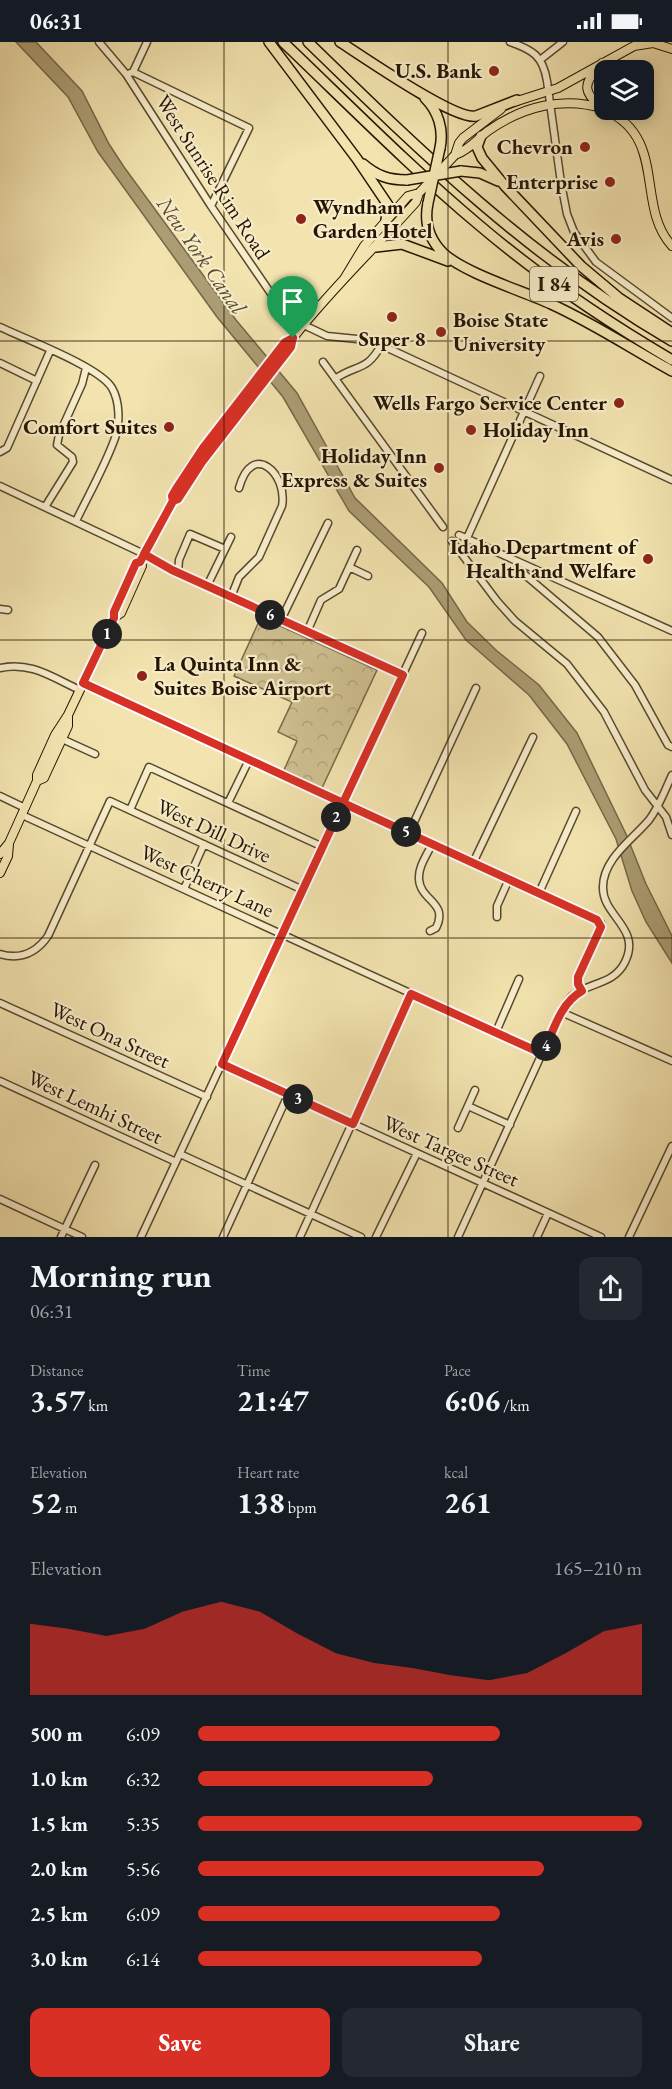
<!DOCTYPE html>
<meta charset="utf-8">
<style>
:root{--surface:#171b24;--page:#242831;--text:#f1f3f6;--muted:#9ea1a6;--accent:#d93025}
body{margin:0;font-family:"EB Garamond",serif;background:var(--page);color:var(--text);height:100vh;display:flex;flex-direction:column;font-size:22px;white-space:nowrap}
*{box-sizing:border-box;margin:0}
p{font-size:20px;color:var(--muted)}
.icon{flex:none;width:33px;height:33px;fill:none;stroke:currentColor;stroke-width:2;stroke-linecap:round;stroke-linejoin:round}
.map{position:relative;height:1195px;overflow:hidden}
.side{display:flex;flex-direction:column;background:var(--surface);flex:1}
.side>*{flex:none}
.buttons{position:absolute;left:594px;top:18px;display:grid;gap:12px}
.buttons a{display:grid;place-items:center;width:60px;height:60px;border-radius:12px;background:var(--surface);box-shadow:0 3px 15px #0003;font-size:30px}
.pin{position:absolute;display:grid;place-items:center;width:51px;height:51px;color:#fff;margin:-62px -26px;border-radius:50% 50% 50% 0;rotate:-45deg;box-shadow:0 0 6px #0007}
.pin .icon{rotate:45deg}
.km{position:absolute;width:30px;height:30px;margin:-15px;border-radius:50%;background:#222;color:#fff;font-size:16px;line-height:30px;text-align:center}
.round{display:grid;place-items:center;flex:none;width:63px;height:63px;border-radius:12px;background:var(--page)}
.head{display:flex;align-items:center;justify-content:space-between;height:102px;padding:0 30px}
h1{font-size:33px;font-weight:700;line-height:45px}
.stats{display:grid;grid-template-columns:repeat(3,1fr);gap:9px;height:102px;padding:6px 30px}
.stats div{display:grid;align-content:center}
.stats b{font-size:30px;font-weight:700}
.stats small{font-size:16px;font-weight:400}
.stats p{font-size:16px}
.chart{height:168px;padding:12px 30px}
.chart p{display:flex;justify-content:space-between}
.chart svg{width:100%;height:108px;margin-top:6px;fill:var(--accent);opacity:.7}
.cta{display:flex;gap:12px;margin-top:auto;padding:12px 30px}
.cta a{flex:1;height:69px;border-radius:12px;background:var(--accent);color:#fff;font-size:24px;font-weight:700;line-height:69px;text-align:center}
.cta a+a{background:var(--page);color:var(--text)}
ul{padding:0 30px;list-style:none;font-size:20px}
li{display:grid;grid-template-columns:96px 72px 1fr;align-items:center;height:45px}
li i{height:15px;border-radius:8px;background:var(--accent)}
.status{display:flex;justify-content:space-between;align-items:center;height:42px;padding:0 30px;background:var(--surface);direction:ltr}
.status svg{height:16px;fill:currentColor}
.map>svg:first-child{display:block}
</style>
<div class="status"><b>06:31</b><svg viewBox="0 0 49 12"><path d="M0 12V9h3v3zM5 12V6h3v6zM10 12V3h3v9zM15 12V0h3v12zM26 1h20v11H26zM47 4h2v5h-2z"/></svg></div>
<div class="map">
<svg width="672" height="1195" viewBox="0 0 672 1195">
<defs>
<pattern id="forest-crowns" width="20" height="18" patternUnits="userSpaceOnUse" patternTransform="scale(1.5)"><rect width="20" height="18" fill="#cfc091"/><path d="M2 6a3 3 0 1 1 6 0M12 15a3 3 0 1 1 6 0" fill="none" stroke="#b2a47b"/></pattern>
</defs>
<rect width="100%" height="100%" fill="#f2e3af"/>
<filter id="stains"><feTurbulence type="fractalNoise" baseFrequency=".00333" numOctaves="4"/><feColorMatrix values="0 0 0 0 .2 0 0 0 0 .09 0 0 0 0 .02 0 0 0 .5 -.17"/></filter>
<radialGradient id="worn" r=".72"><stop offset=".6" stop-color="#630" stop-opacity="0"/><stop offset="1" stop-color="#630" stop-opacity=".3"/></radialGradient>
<path fill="url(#forest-crowns)" stroke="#7a6a49" stroke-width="1.5" d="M261 575 377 628 322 746 284 728 297 699 278 690 292 660 234 634Z"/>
<path fill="#ac9d74" stroke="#766646" stroke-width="1.5" d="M16 0H36L82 49 109 102 124 125 236 278 297 351 355 456 442 541 467 580 497 609 539 643 577 691 626 792 646 842 672 894V921L646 880 632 849 616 797 567 702 529 653 466 598 429 545 349 469 283 355 217 275 114 132 98 110 68 55Z"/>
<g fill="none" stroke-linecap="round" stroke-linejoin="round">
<defs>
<path id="minor" d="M99 0 126 32 211 164 287 275 327 294 367 298 381 303 672 438
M510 0C533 8 543 14 547 39L561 141 567 172 574 190 596 220 672 276
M540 18 563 0
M133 30 249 86 211 164
M130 31 133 30 147 0
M0 285C25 297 100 325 112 346 120 360 120 381 115 396 105 424 89 452 76 479
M323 320 443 485
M0 321 37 339
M335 337C356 322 367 330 381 303
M0 410 7 406 50 309
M0 444 144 512 178 531 403 633
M45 465 73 420 72 415 57 403 59 393 82 342 86 326
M459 493 672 589
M467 496 540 334
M452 499 497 559 515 579 567 622 604 670 645 748 666 775 672 793
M349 525 368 534
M517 526 598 595 635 643 668 703 672 705
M178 531 179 518 190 492 225 507
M207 544 231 495
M231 555 239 535 259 515 282 464C288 432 252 398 239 446
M0 567 8 568
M281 578 328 481
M307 590 321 558 339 547 357 508
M0 626C31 619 53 636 80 648
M83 641 597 878 601 881 600 888 578 935V942L582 949
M62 697 95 712
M0 754 25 766
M228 761 249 718
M130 768 149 725 323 805
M22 773 543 1012
M409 791 476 646
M473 821 533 695
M184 847 204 802
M539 851 576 769
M497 875V864L509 837
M430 889 436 886C449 860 420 859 419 837 418 825 427 813 432 802
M0 912C20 918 36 911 48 894L110 759 303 848
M0 961 207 1055
M561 970 672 1019
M496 990 519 937
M222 1022 601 1195
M0 1039 176 1120
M468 1064 510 1083
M458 1086 475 1048
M180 1112 361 1195
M0 1157 82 1195
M61 1195 95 1123
M141 1195 422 591
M223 1195 288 1053
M300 1195 411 952
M376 1195 417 1111
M458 1195 561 970C564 965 568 958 572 954 589 940 614 943 625 920 642 886 602 874 603 845 603 817 632 798 649 778 659 765 665 748 672 733
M537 1195 548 1171
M629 1195 672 1104"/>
<path id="major" d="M602 21 609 28
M597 27C583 42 584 51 600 64
M514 60 558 46 634 4 653 1 672 7
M605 68C668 96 635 164 672 204
M455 113 459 101 463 96 501 67
M455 113C469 108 476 98 488 89 523 64 564 54 604 67
M173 459 172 454C195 412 227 375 256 337 267 323 277 305 293 296 330 248 375 206 416 160L419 151 408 154 364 204 344 237
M114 576 121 571 142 524 140 520
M37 739 44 736 68 684V673
M0 812 9 801 37 739V733L55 693 68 673 114 576V570L136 521 140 520 173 459 178 457 203 420 291 305 293 296
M0 831 8 814 9 802"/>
<path id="highway" d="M269 0 357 117 388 163 386 178
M283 0C348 62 411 126 479 183 539 234 604 278 672 318
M308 0C424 113 531 217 672 299
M340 0C362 14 455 79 476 74L517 58
M425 56C438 69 444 87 440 106
M481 94 477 105 482 116 505 144 581 224 619 256 672 291
M363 122C377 134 389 138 407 138
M461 129 480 131 498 139
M428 161C424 180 429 197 443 211 464 231 523 249 551 262 593 281 632 307 672 329
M376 205 402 202 448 219"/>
</defs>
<use href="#minor" stroke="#58482c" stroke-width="9"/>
<use href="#major" stroke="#251401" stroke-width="10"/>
<use href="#highway" stroke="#251401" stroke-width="12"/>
<use href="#minor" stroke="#f7edcb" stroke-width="6"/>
<use href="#major" stroke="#f2e3af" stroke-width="8"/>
<use href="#highway" stroke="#f2e3af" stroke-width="9"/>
<defs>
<path id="major-bridge" d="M419 151 455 113"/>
<path id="highway-bridge" d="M407 138 461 129
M428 161 440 106"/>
</defs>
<use href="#major-bridge" stroke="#251401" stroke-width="10" stroke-linecap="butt"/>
<use href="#highway-bridge" stroke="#251401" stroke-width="12" stroke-linecap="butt"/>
<use href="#major-bridge" stroke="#f2e3af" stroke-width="8"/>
<use href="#highway-bridge" stroke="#f2e3af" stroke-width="9"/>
</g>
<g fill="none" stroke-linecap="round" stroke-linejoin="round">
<defs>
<path id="route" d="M293 296 291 305 202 420 178 457 173 459 140 520 136 521 114 570V576L83 641 343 761 222 1022 353 1082 411 952 543 1012C553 990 560 961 582 949L578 942V935L601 885 597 878 343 761 403 633 172 528 144 512 172 461 173 459 172 454 176 447 203 406 285 300 293 296"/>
</defs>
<use href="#route" stroke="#fff" stroke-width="12"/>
<use href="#route" stroke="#d93025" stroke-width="8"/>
</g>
<path fill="none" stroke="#251401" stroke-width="1.5" stroke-opacity="0.55" d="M224 0V1195M448 0V1195M0 299H672M0 598H672M0 896H672"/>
<g fill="#8f2418" stroke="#f7edcb" stroke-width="2">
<circle cx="494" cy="29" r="6"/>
<circle cx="585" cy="105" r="6"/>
<circle cx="610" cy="140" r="6"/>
<circle cx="301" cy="177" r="6"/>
<circle cx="616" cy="197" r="6"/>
<circle cx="392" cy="275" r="6"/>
<circle cx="441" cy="290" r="6"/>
<circle cx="619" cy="361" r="6"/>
<circle cx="169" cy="385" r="6"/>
<circle cx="471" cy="388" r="6"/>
<circle cx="439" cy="426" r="6"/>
<circle cx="648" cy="517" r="6"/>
<circle cx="142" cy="634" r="6"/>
</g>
<g text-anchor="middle" stroke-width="4.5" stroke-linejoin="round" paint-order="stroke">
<rect fill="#f7edcb" stroke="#64553e" stroke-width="1.5" x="530" y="225" width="48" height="34" rx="4.5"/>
<g font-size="20" font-weight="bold" fill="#251401">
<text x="554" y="249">I 84</text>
</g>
<g font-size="21" font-weight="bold" fill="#251401" stroke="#f7edcb" text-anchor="end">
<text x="482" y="36">U.S. Bank</text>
<text x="573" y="112">Chevron</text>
<text x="598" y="147">Enterprise</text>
<text x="313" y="172" text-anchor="start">Wyndham<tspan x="313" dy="24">Garden Hotel</tspan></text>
<text x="604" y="204">Avis</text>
<text x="453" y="285" text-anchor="start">Boise State<tspan x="453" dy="24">University</tspan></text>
<text x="392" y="304" text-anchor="middle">Super 8</text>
<text x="607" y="368">Wells Fargo Service Center</text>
<text x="157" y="392">Comfort Suites</text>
<text x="483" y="395" text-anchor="start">Holiday Inn</text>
<text x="427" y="421">Holiday Inn<tspan x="427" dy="24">Express &amp; Suites</tspan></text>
<text x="636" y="512">Idaho Department of<tspan x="636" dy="24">Health and Welfare</tspan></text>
<text x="154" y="629" text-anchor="start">La Quinta Inn &amp;<tspan x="154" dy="24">Suites Boise Airport</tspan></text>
</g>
<g font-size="21" fill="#251401" stroke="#f7edcb">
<text transform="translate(213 135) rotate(57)" y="7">West Sunrise Rim Road</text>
<text transform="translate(214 789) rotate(25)" y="7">West Dill Drive</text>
<text transform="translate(207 839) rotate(25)" y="7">West Cherry Lane</text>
<text transform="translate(110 993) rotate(25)" y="7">West Ona Street</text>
<text transform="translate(95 1065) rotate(25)" y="7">West Lemhi Street</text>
<text transform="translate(451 1109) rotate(24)" y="7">West Targee Street</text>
</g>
<g font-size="22" font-style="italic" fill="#5b4b2f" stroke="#f7edcb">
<text transform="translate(202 213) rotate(55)" y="8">New York Canal</text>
</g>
</g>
<rect width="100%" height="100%" filter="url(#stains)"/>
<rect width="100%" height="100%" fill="url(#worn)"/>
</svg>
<div class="buttons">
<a><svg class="icon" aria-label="layers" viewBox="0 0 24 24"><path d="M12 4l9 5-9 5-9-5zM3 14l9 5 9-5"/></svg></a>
</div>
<div class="pin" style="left:293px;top:296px;background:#1e9e55"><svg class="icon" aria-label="arrive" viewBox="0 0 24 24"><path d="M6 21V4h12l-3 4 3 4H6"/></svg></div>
<b class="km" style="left:107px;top:592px">1</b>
<b class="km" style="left:336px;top:775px">2</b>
<b class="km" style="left:298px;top:1057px">3</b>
<b class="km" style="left:546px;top:1004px">4</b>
<b class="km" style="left:406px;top:790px">5</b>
<b class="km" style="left:270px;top:573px">6</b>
</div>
<section class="side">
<div class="head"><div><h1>Morning run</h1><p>06:31</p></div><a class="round"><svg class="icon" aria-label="share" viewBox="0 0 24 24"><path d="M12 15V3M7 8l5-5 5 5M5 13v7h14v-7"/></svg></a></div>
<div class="stats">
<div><p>Distance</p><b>3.57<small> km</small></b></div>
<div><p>Time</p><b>21:47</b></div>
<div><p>Pace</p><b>6:06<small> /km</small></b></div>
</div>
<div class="stats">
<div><p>Elevation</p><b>52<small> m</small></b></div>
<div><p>Heart rate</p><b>138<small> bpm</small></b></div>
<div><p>kcal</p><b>261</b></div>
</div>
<div class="chart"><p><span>Elevation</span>165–210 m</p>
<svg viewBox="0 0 160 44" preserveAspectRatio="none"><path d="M0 44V15L10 17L20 20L30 17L40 10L50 6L60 10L70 19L80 27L90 31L100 33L110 36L120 38L130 35L140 27L150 18L160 15V44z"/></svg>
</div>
<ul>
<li><b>500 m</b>6:09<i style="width:68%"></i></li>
<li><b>1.0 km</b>6:32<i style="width:53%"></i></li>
<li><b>1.5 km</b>5:35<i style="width:100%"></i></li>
<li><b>2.0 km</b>5:56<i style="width:78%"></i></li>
<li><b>2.5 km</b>6:09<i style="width:68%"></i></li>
<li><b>3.0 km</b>6:14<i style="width:64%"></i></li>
</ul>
<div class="cta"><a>Save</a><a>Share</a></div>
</section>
